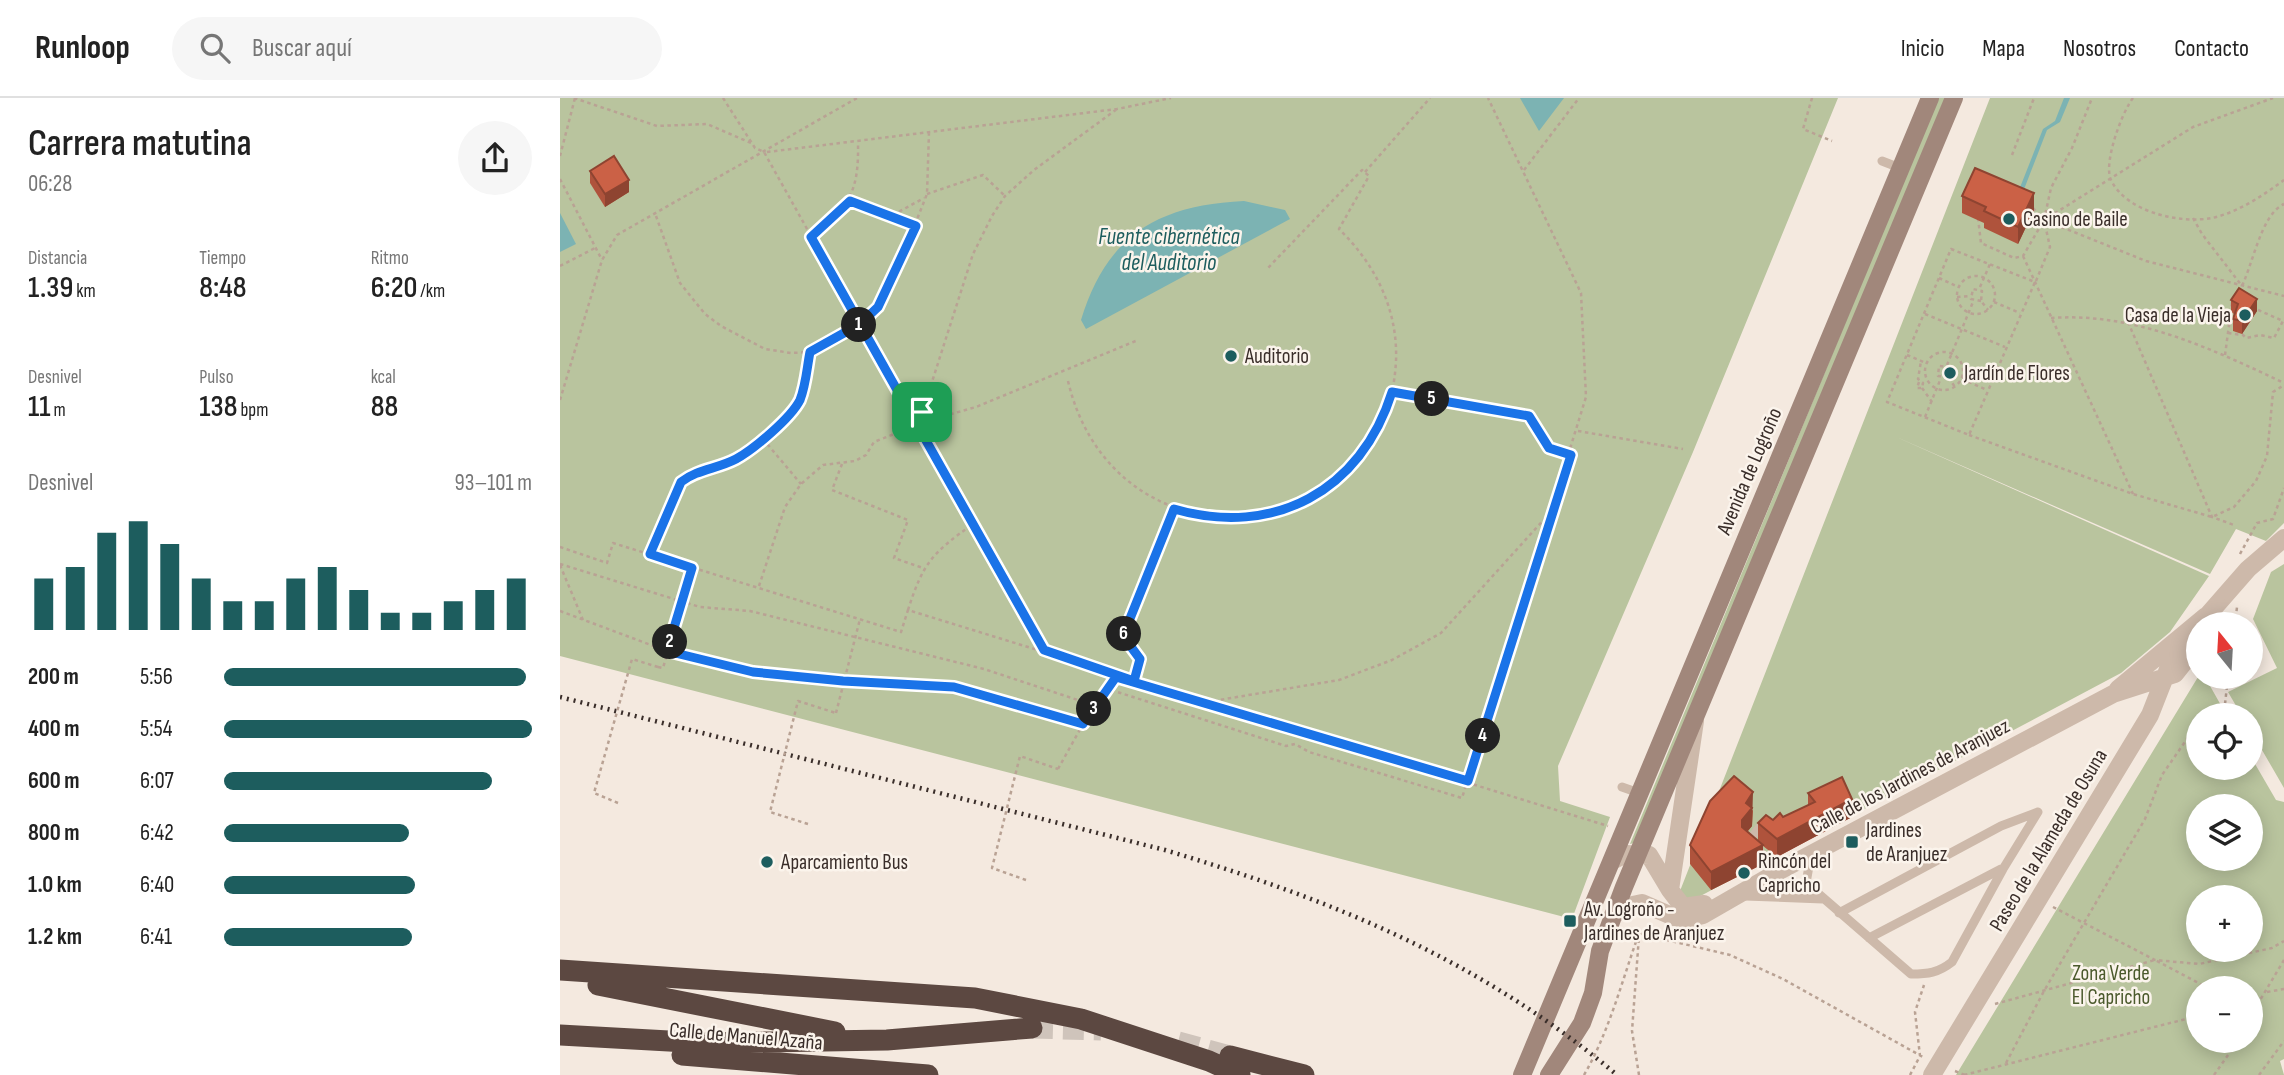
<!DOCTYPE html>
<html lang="es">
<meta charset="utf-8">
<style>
:root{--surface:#fff;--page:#f6f6f6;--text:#222;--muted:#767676;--line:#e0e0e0;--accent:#1d5d5e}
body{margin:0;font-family:"Sofia Sans Condensed",sans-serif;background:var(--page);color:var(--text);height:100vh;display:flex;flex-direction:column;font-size:26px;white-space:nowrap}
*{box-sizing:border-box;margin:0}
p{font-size:23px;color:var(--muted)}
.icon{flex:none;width:38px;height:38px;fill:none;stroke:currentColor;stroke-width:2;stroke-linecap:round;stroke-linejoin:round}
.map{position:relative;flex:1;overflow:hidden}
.sheet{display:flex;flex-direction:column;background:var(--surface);width:560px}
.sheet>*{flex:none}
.needle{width:46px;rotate:342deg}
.fabs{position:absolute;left:1626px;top:514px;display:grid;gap:14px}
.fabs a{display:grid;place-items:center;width:77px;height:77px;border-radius:50%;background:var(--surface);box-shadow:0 4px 18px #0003;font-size:35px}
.pin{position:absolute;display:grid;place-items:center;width:60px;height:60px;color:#fff;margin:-30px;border-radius:14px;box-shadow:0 4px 10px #0006}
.km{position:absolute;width:35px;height:35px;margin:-18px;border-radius:50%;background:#222;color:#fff;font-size:19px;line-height:35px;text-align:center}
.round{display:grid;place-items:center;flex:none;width:74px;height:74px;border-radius:37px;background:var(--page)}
.summary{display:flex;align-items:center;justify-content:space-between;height:119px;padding:0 28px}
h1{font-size:38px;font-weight:600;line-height:52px}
.figures{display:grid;grid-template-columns:repeat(3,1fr);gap:10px;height:119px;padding:7px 28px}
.figures div{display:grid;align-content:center}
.figures b{font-size:30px;font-weight:600}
.figures small{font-size:19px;font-weight:400}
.figures p{font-size:19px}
.chart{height:196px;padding:14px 28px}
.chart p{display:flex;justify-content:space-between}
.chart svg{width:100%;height:126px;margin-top:7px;stroke:var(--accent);stroke-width:6}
ul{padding:0 28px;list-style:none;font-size:23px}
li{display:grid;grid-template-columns:112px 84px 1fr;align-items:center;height:52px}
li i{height:18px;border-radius:9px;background:var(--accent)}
header{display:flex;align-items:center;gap:42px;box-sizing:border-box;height:98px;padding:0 35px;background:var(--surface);border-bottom:2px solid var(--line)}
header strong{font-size:33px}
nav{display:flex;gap:38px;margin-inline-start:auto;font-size:24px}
.search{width:490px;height:63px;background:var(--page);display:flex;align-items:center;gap:18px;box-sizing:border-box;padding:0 24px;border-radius:38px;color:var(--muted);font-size:26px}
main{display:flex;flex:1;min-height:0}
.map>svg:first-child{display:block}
</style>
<header>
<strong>Runloop</strong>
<div class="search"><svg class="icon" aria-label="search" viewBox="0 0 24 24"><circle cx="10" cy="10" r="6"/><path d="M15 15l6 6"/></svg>Buscar aquí</div>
<nav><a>Inicio</a><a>Mapa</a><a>Nosotros</a><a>Contacto</a></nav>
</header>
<main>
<section class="sheet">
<div class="summary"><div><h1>Carrera matutina</h1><p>06:28</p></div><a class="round"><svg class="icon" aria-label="share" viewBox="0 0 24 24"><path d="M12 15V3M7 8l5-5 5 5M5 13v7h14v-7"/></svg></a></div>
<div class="figures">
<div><p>Distancia</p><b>1.39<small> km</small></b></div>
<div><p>Tiempo</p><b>8:48</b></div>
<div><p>Ritmo</p><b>6:20<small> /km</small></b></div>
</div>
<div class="figures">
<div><p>Desnivel</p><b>11<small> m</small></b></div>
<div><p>Pulso</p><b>138<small> bpm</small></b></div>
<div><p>kcal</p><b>88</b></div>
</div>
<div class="chart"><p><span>Desnivel</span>93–101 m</p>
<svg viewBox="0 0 160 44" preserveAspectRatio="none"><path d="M5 44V26M15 44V22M25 44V10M35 44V6M45 44V14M55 44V26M65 44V34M75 44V34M85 44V26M95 44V22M105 44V30M115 44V38M125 44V38M135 44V34M145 44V30M155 44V26"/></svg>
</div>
<ul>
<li><b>200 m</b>5:56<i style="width:98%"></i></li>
<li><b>400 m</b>5:54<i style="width:100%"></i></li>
<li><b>600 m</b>6:07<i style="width:87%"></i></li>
<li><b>800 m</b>6:42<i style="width:60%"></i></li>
<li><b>1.0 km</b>6:40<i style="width:62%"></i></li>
<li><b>1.2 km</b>6:41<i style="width:61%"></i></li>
</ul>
</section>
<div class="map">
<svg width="1724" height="977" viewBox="0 0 1724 977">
<rect width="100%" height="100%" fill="#f4e9df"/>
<path fill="#b9c49e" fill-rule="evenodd" d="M0 0H1278L1133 354 998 668 1000 703 1050 719 1012 821 0 558Z
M1378 0H1385L1074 745 1070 746Z
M1430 0H1724V425L1706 443 1676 431 1650 476 1334 338 1649 478 1610 534 1561 575 1131 803 1123 801 1120 793Z
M1724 466V690L1691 633 1690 618H1682L1668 594 1717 570 1693 521 1711 474Z
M1638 579H1645L1667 618H1638V670H1690L1691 659 1716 702 1724 704V961L1720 963 1724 977H1396ZM1638 709H1690V761H1638ZM1638 800H1690V852H1638ZM1638 891H1690V943H1638Z"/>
<path fill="#7cb3b3" d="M960 0H1004L979 33Z
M1504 0H1510L1500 24 1487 32 1463 94 1459 92 1483 31 1495 23Z
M684 103 725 112 730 121 526 231 521 222C547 137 598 107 684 103Z
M0 115 16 146 0 154Z"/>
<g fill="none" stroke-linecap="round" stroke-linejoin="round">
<path stroke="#cfc4bb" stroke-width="21" stroke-dasharray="21 10" stroke-linecap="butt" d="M472 930 541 932
M618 944 670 958"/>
<path stroke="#b9a294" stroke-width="2.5" stroke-dasharray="3.5 3.5" stroke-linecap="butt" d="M14 0 97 28 147 26 191 45
M163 0 195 50 204 54 350 315
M1252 0 1243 31 1272 43
M1573 0C1562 14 1543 65 1551 82 1566 114 1620 126 1652 120 1679 114 1702 98 1724 82
M207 54 557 11 611 0
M1452 57 1474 0
M0 58 15 0
M964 72 1019 0
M805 74 870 0
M0 81 42 162
M367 96 423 77 445 98
M290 103 356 128
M1473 110 1484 122 1586 163 1724 198
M333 117 364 100
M96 118 120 185 145 216 161 228 205 251 231 255 250 254 300 226 319 209 329 192 367 96 369 34
M1418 120 1421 145 1454 160 1463 158 1484 122 1491 90 1512 50 1532 0
M1633 120 1642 136 1682 188
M251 139C289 108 299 95 298 45
M1391 151 1475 184 1409 337 1327 304Z
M1463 158 1573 396
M0 168 37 149
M1397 197a19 19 0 1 1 38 0a19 19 0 1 1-38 0Z
M1379 180 1398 189
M1476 183 1490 149 1484 122 1633 29 1713 0
M1420 189 1430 166
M1679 194C1693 169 1700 117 1724 106
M1397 199 1410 198
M1421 203 1411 201 1413 191 1422 193 1421 203 1428 212
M1434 204 1460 215
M1365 216 1445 249
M1491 220C1574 214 1650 250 1724 285
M1568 224 1652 419 1674 427
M1668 235 1683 237 1686 240 1700 237 1714 240 1723 223 1696 211
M1365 273a19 19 0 1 1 38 0a19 19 0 1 1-38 0Z
M1347 257 1366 265
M1665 257 1672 205
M1387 267 1413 204
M1388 279 1378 278 1379 268 1390 269 1388 279 1395 289
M1402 281 1427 292
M508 283C554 479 826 457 836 263 838 211 815 166 779 131L809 78 802 72 706 172
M1359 284 1357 290H1362L1363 285 1358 281 1361 263
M1362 290 1372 304
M832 294 969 318 989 350 1011 357
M0 302 42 162 57 137 297 0
M343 327a14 14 0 1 1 28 0a14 14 0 1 1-28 0Z
M362 315 413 156 432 118 445 98 474 72 557 11
M1365 319 1381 280
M370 322 416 309 578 242
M1018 333 1123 351
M1409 337 1573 396 1652 419 1674 409 1696 383 1707 358 1713 294 1724 287
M364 339 484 552
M203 341 241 386
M282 366 272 392 348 422 334 460 363 470
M0 449 47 465 53 445 341 534 348 512 1048 728
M90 456 121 385 131 377 175 361 234 311 241 300 250 254
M1680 456 1697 425 1713 421 1724 390
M0 466 140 509 190 513 424 571 536 608
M0 467 23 522
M199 488 225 409 241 386 263 367 295 363 306 357 314 344 344 332
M348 512C363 465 372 455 413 426
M0 513 107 553 193 574 283 583 394 589 523 626
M1675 527 1677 509
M98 569 103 570 132 470
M574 583 580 561 563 538 614 411
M548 591 556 579
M647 604 779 582 832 562 881 535 988 417
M276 615 300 521
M1648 618 1665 606 1668 579
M498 671 523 626 548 591 726 648 735 646 749 654 902 700 1026 299 1021 195 928 0
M1493 809 1595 862 1639 866 1712 850 1724 843
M1065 832 1170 857 1223 881 1363 959
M1707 894 1724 891
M1435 906 1595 862 1650 891
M1690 919 1724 862
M1446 965 1484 893 1585 721 1602 677 1638 625
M1395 973 1405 977
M1024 977C1049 934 1062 883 1079 835
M1079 977 1072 933 1079 838
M1350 977 1360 958 1355 914 1364 887
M1404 977 1638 918
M1654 977 1678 943
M1699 977 1724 943"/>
<path stroke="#cdb9aa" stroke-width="9" d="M1322 63 1340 70
M1062 689 1079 695
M1204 724 1188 744 1221 772
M1251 757 1246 785 1351 876C1368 876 1378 875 1392 864L1443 771 1478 714
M1185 798 1263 801
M1279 815 1441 728 1478 714
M1309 840 1441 771"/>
<path stroke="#cdb9aa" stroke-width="18" d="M1639 527 1688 471 1724 440
M1558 591 1646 518
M1135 623 1110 792 1123 809 1144 806
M1052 763 1066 756 1089 757 1110 792
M1053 817 1068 808 1082 805 1114 819 1127 821 1143 817 1221 772 1553 596 1615 576 1638 547
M1372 977 1590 617 1612 561 1638 528"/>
<path stroke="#a1877b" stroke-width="18" d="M962 977 1370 0
M989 977 1022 925 1033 895 1040 853 1064 789 1394 0"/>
<path stroke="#5c4841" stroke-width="21" d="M0 872 415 900 521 921 649 963 680 977
M38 887 275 934
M0 937 145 945 327 942 472 930
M122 957 368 977
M670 958 744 977"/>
<path stroke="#3a2e2a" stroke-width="4.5" stroke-dasharray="2 5" stroke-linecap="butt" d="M0 599 605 752C775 803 919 861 1057 977"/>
<path stroke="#b9a294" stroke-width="2.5" stroke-dasharray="3.5 3.5" stroke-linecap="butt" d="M58 705 34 695 72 561 98 569
M248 726 210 714 238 603 276 615
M466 782 432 770 460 658 498 671"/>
</g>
<path fill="#af533c" d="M30 73 69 94 45 109 30 85Z
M1402 98 1474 112 1458 146 1424 130V125L1402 115Z
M1671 202 1697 213 1682 236 1673 233V221L1674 216 1671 214Z
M1248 695 1292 719 1217 759 1198 744 1203 766 1151 792 1130 766V747L1193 712 1192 728 1187 734 1198 743V725L1223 719 1248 707Z"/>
<path fill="#8e4431" d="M69 82V94L45 109V96Z
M1474 95V112L1458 146V129Z
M1697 201V213L1682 236V223Z
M1193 694 1192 728 1182 740V722L1186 705Z
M1292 701V719L1217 759V741Z
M1203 747V766L1151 792V774Z"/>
<path fill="#cb6146" stroke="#8e4431" stroke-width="2" d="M54 58 69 82 45 96 30 73Z
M1415 70 1474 95 1458 129 1424 113 1426 109 1402 98Z
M1679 190 1697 201 1682 223 1673 221 1678 206 1671 202Z
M1174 678 1193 694 1186 705 1192 710 1182 722V729L1203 747 1151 774 1130 747 1150 703Z
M1282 679 1292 701 1217 741 1198 725 1206 717 1213 722 1220 715 1223 719 1255 704 1248 695Z"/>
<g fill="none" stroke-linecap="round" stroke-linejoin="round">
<defs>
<path id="route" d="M362 314 350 315 300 226 318 209 356 128 290 103 251 139 300 226 250 254C247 269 246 287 240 302 231 320 193 352 176 361 157 371 138 371 121 384L90 456 132 470 107 553 193 574 283 583 394 589 523 626 556 579 908 683 1011 357 989 350 969 318 832 294C801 393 714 440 614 411L563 538 580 561 574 583 484 552 364 339 371 328 362 314"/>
</defs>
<use href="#route" stroke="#fff" stroke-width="14"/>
<use href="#route" stroke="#1a73e8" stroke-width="9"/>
</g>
<g fill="#1d5d5e" stroke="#fbf4ec" stroke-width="2.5">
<circle cx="1449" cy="121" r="7"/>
<circle cx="1685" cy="217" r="7"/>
<circle cx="671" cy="258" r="7"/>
<circle cx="1390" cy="275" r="7"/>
<rect x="1285" y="737" width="14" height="14" rx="3.5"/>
<circle cx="207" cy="764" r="7"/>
<circle cx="1184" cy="775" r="7"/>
<rect x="1003" y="816" width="14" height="14" rx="3.5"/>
</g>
<g text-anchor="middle" stroke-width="5" stroke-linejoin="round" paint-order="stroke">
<g font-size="21" fill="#3a2e2a" stroke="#fbf4ec" text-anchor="start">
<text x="1463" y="128">Casino de Baile</text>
<text x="1671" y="224" text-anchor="end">Casa de la Vieja</text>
<text x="685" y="265">Auditorio</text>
<text x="1404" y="282">Jardín de Flores</text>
<text x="1306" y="739">Jardines<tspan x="1306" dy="24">de Aranjuez</tspan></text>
<text x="1198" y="770">Rincón del<tspan x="1198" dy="24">Capricho</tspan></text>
<text x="221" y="771">Aparcamiento Bus</text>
<text x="1024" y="818">Av. Logroño -<tspan x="1024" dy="24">Jardines de Aranjuez</tspan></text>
</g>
<g font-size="21" fill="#3a2e2a" stroke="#fbf4ec">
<text transform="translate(1189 373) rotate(-67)" y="7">Avenida de Logroño</text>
<text transform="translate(1350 678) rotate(-28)" y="7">Calle de los Jardines de Aranjuez</text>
<text transform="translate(1488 742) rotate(-59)" y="7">Paseo de la Alameda de Osuna</text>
<text transform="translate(186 938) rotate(5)" y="7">Calle de Manuel Azaña</text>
</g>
<g font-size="21" fill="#4b5a2c" stroke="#fbf4ec">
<text x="1551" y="882">Zona Verde<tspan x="1551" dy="24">El Capricho</tspan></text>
</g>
<g font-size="23" font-style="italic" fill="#1d5d5e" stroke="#fbf4ec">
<text x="609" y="146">Fuente cibernética<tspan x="609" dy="26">del Auditorio</tspan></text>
</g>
</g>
</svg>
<div class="fabs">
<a><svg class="needle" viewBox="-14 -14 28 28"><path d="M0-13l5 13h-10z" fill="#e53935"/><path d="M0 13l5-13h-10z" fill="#767676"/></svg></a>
<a><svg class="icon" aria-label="locate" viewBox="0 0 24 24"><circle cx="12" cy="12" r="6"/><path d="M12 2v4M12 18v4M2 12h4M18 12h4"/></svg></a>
<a><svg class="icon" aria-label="layers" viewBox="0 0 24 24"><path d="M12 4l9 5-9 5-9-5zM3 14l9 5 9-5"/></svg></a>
<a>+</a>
<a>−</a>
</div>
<div class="pin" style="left:362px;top:314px;background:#1e9e55"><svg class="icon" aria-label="arrive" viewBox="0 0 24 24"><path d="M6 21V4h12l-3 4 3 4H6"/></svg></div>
<b class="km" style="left:299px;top:227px">1</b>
<b class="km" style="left:110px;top:544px">2</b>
<b class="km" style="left:534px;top:611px">3</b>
<b class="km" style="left:923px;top:638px">4</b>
<b class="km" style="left:872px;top:301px">5</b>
<b class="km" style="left:564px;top:536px">6</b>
</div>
</main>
